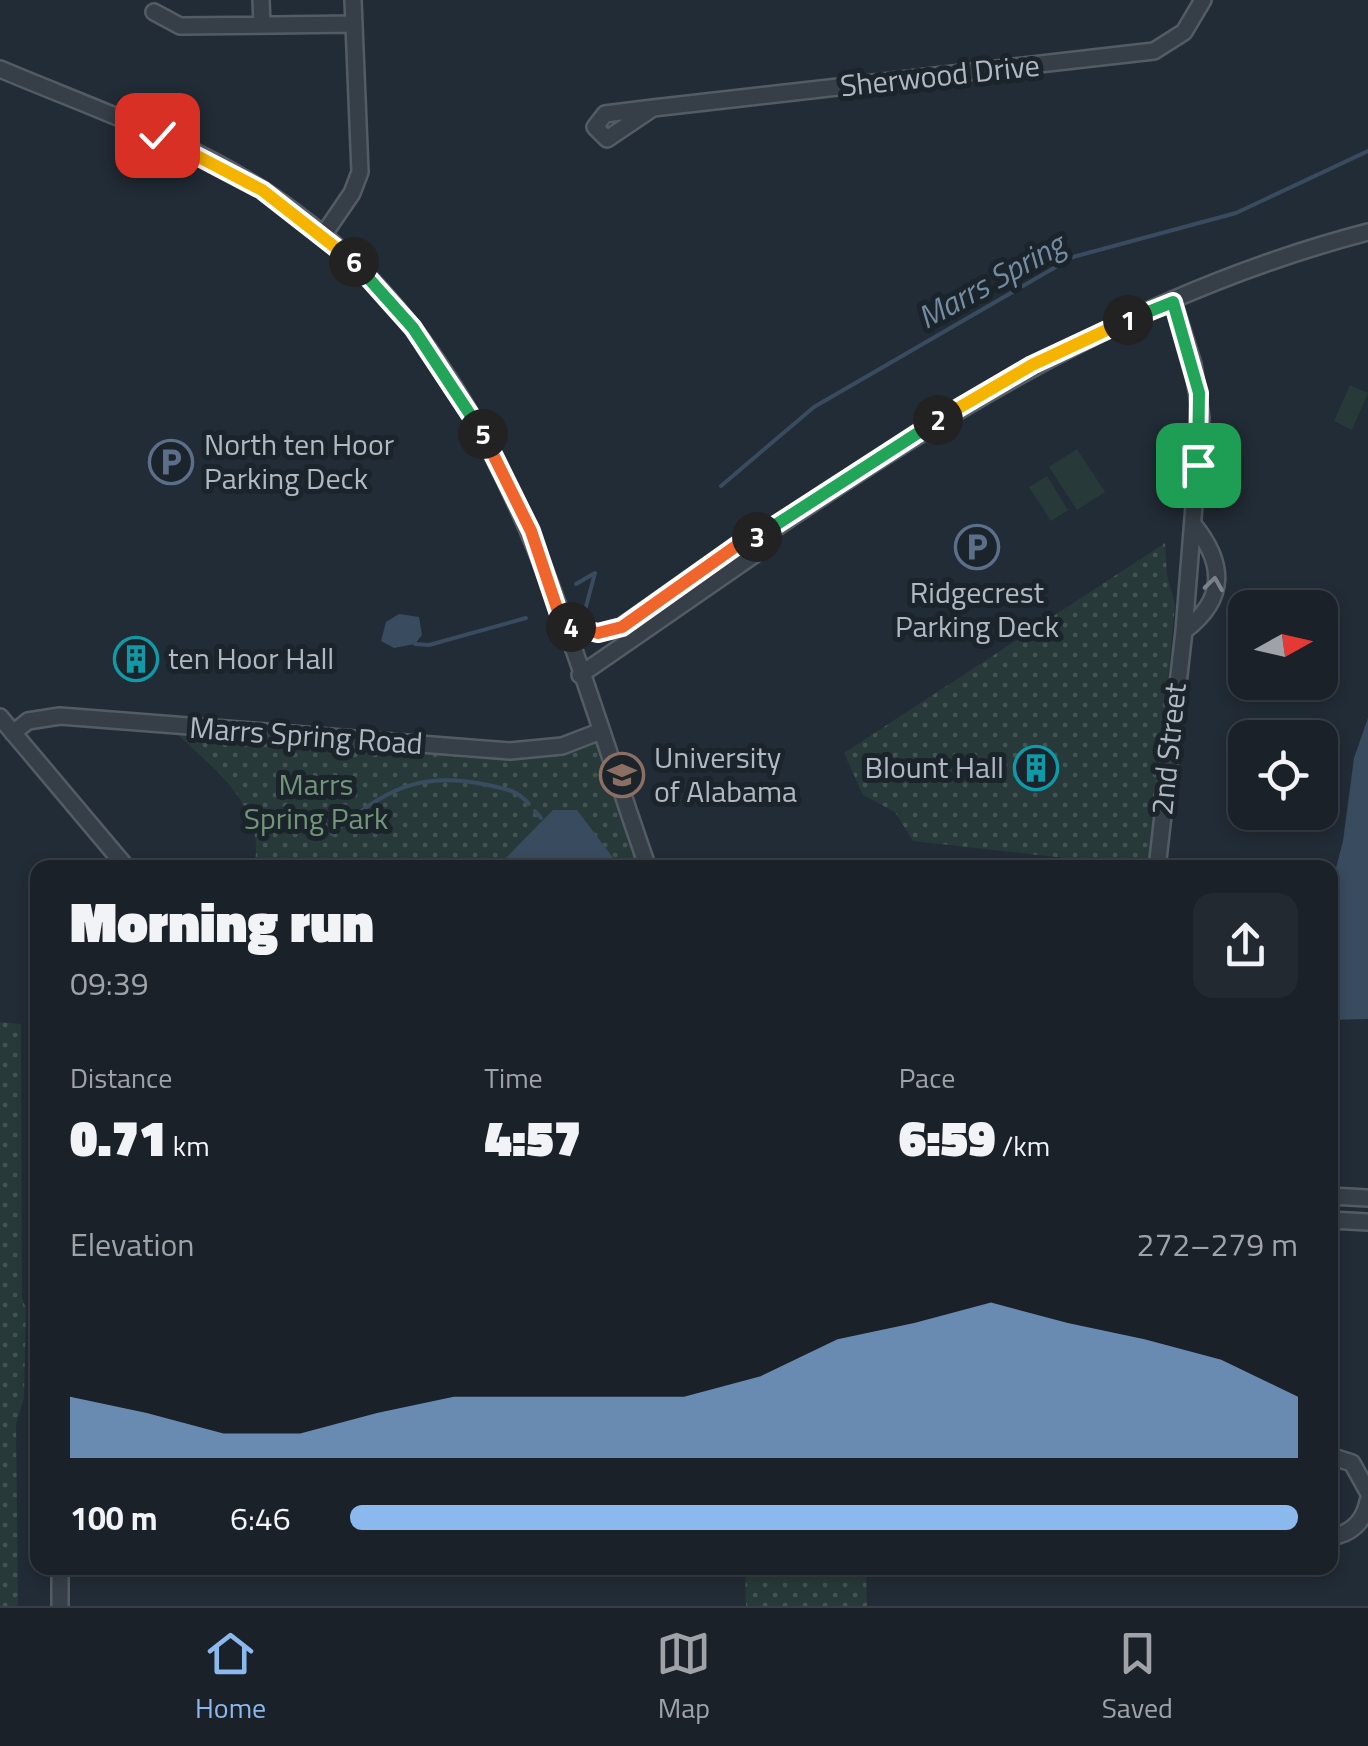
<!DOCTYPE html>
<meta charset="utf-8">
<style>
:root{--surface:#1a2128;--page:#232930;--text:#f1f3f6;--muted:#9fa3a8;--line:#383e45;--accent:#8bb9ed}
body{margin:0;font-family:"Titillium Web",sans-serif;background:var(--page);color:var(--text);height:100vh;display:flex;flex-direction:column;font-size:38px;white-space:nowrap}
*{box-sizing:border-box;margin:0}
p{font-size:32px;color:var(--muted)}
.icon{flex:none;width:55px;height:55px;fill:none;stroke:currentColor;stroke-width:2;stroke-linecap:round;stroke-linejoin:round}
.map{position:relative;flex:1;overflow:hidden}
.side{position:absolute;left:30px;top:860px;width:1308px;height:715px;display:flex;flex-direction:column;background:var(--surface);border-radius:20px;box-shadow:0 5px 15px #0003,0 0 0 2px var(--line)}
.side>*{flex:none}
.needle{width:65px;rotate:82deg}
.buttons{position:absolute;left:1228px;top:590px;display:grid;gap:20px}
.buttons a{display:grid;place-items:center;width:110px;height:110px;border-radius:20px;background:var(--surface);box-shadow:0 5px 15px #0003,0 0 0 2px var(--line);font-size:50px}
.pin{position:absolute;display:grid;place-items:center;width:85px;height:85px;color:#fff;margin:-42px;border-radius:20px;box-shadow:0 5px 15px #0006}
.km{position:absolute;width:50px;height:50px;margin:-25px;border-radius:50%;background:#222;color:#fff;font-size:28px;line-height:50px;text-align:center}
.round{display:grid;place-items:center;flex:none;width:105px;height:105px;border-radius:20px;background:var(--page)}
.summary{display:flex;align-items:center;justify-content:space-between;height:170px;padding:0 40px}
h1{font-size:55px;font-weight:800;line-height:75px}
.metrics{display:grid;grid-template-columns:repeat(3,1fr);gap:15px;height:170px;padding:10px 40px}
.metrics div{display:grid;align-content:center}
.metrics b{font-size:50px;font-weight:800}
.metrics small{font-size:28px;font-weight:400}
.metrics p{font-size:28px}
.chart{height:280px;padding:20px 40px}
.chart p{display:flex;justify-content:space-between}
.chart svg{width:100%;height:180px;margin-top:10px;fill:var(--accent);opacity:.7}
ul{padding:0 40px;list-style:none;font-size:32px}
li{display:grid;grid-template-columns:160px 120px 1fr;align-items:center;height:75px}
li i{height:25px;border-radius:12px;background:var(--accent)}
.dock{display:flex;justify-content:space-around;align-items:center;height:140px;border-top:2px solid var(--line);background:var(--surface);font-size:28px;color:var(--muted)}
.dock a{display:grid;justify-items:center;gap:5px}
.dock .active{color:var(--accent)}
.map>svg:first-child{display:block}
</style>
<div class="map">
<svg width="1368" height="1606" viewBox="0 0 1368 1606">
<defs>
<pattern id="grass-dots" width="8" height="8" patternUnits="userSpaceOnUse" patternTransform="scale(2.5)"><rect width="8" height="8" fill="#273a39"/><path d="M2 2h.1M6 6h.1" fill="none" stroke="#445454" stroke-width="1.8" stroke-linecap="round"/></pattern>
</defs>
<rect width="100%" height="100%" fill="#222c36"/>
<path fill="url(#grass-dots)" d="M1165 543 1167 575 1175 605 1151 857 1144 867 913 841 895 812 863 795 844 753Z
M168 725 510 751 601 731 649 867H254C268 804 209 766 168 725Z
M0 1022 21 1024 22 1297 26 1309 24 1398 16 1424 18 1606H0Z
M745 1568H866L867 1606H746Z"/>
<path fill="#273a39" d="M1350 385 1368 393 1352 430 1334 421Z
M1077 449 1105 492 1077 510 1049 467Z
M1047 476 1068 510 1051 521 1029 487Z"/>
<path fill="#394b5e" d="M399 614 419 617 422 635 415 644 394 648 381 641 386 622Z
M1368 718V1019L1330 1020V891L1343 841 1354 758Z
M553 810H577L620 867H497Z"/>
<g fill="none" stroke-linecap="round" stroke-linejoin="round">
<path stroke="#394b5e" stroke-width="4" d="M721 486 814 407 1073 257 1236 213 1368 151
M576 584 595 573
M584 614 595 573
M415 644 429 645 526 618
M535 811 541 818
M332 834C385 790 418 770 488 785 506 789 517 790 529 804"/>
<defs>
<path id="minor" d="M261 0 262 25
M154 12 180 26 354 24
M0 69C99 111 206 146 293 211 505 366 565 633 648 868
M653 108 1154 51 1184 32 1203 0
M653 108 607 139 595 127 605 114Z
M324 234 352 193 360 172 353 0
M1173 302 1193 364 1201 418 1184 631C1227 599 1225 563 1193 524
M562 623 598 633 621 627 746 539 765 535C957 406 1141 291 1368 232
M580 675 755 554 765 535
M0 717 127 868
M13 733 28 721 60 716 510 751 562 746 601 731
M1157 868 1184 631
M1330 1196 1368 1198
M1330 1220 1368 1222
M1330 1456 1352 1463 1368 1492
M1330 1537C1351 1534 1364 1522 1368 1501
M60 1568V1606"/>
</defs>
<use href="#minor" stroke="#535c64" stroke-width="20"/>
<use href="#minor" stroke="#363e47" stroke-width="15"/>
</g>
<defs><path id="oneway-chevron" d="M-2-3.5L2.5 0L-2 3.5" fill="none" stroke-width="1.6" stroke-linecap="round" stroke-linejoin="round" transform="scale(2.5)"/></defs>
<use stroke="#79828b" href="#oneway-chevron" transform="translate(1214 584) rotate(-82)"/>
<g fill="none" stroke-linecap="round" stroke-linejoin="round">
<defs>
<path id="split-1" d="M1128 320 1173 302 1199 393 1198 465"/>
<path id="split-2" d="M938 420 1032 365 1128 320"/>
<path id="split-3" d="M757 537 938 420"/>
<path id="split-4" d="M571 627 598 633 622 627 746 539 757 537"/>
<path id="split-5" d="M483 434 531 531 562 623 571 627"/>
<path id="split-6" d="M354 262 413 328 483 434"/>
<path id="split-7" d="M157 135 262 190 354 262"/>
</defs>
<use href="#split-1" stroke="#fff" stroke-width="20"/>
<use href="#split-2" stroke="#fff" stroke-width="20"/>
<use href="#split-3" stroke="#fff" stroke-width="20"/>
<use href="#split-4" stroke="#fff" stroke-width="20"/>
<use href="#split-5" stroke="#fff" stroke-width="20"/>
<use href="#split-6" stroke="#fff" stroke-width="20"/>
<use href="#split-7" stroke="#fff" stroke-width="20"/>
<use href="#split-1" stroke="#22a559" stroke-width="12"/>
<use href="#split-2" stroke="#f5b400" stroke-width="12"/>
<use href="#split-3" stroke="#22a559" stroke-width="12"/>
<use href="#split-4" stroke="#f0652b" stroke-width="12"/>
<use href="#split-5" stroke="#f0652b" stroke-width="12"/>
<use href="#split-6" stroke="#22a559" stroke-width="12"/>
<use href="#split-7" stroke="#f5b400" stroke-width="12"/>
</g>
<defs>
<symbol id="parking-ring" viewBox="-11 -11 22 22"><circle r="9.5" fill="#1b232b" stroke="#5c6f8a" stroke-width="1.5"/><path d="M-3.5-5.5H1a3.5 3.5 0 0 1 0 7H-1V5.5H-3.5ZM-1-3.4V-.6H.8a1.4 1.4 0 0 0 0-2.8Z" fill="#5c6f8a"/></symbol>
<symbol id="building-ring" viewBox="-11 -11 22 22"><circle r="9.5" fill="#1b232b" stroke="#0f9aa8" stroke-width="1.5"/><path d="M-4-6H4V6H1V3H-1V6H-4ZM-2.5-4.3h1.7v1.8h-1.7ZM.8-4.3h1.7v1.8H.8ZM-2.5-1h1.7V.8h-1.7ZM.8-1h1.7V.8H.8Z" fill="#0f9aa8"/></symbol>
<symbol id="university-ring" viewBox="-11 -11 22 22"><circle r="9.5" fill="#1b232b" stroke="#8d6e63" stroke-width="1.5"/><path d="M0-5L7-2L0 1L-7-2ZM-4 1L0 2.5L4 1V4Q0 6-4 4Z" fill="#8d6e63"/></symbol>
</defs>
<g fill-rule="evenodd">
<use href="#parking-ring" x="146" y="437" width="50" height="50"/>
<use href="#parking-ring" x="952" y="522" width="50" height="50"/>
<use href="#building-ring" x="111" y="634" width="50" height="50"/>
<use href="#building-ring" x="1011" y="743" width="50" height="50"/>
<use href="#university-ring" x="597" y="750" width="50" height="50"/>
</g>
<g text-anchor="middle" stroke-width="10" stroke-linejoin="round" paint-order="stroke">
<g font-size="30" fill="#b0b9c3" stroke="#1b232b">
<text transform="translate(940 76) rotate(-6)" y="10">Sherwood Drive</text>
<text transform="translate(306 736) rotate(4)" y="10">Marrs Spring Road</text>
<text transform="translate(1169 749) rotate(-84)" y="10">2nd Street</text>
</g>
<g font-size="30" fill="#b0b9c3" stroke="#1b232b" text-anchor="start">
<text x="204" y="455">North ten Hoor<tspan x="204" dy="34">Parking Deck</tspan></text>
<text x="977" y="603" text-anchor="middle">Ridgecrest<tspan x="977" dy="34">Parking Deck</tspan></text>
<text x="168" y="669">ten Hoor Hall</text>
<text x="654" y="768">University<tspan x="654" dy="34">of Alabama</tspan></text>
<text x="1004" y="778" text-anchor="end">Blount Hall</text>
</g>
<g font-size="30" fill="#719677" stroke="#1b232b">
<text x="316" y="795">Marrs<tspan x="316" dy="34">Spring Park</tspan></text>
</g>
<g font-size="32" font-style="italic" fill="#738ca4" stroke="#1b232b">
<text transform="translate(991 281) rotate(-29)" y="11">Marrs Spring</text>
</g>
</g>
</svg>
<div class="buttons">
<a><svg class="needle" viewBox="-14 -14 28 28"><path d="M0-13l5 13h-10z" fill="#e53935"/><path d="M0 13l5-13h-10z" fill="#9fa3a8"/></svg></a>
<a><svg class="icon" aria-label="locate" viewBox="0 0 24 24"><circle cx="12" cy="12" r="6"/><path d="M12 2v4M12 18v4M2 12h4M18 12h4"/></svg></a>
</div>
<div class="pin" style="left:1198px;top:465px;background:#1e9e55"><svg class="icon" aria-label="arrive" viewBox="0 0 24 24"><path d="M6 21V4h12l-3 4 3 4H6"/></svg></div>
<div class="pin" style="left:157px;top:135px;background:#d93025"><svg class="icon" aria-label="check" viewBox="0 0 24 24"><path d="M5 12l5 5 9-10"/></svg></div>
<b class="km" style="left:1128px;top:320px">1</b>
<b class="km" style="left:938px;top:420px">2</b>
<b class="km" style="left:757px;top:537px">3</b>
<b class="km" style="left:571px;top:627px">4</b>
<b class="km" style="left:483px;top:434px">5</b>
<b class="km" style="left:354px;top:262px">6</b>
<section class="side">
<div class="summary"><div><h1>Morning run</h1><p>09:39</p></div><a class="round"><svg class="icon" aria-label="share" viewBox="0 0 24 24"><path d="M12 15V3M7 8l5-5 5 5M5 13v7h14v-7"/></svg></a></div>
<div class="metrics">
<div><p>Distance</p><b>0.71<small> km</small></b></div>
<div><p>Time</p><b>4:57</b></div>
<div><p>Pace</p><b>6:59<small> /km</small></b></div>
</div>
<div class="chart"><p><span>Elevation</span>272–279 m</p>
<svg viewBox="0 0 160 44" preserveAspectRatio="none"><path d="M0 44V29L10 33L20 38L30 38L40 33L50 29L60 29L70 29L80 29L90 24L100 15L110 11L120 6L130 11L140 15L150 20L160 29V44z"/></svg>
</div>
<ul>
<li><b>100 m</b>6:46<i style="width:100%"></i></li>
</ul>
</section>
</div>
<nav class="dock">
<a class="active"><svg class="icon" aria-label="home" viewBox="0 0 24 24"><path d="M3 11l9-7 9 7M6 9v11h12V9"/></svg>Home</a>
<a><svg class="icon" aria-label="map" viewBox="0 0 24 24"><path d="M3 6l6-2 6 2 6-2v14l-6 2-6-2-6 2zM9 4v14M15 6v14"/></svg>Map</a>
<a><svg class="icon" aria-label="saved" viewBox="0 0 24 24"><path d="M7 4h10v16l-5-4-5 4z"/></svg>Saved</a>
</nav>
